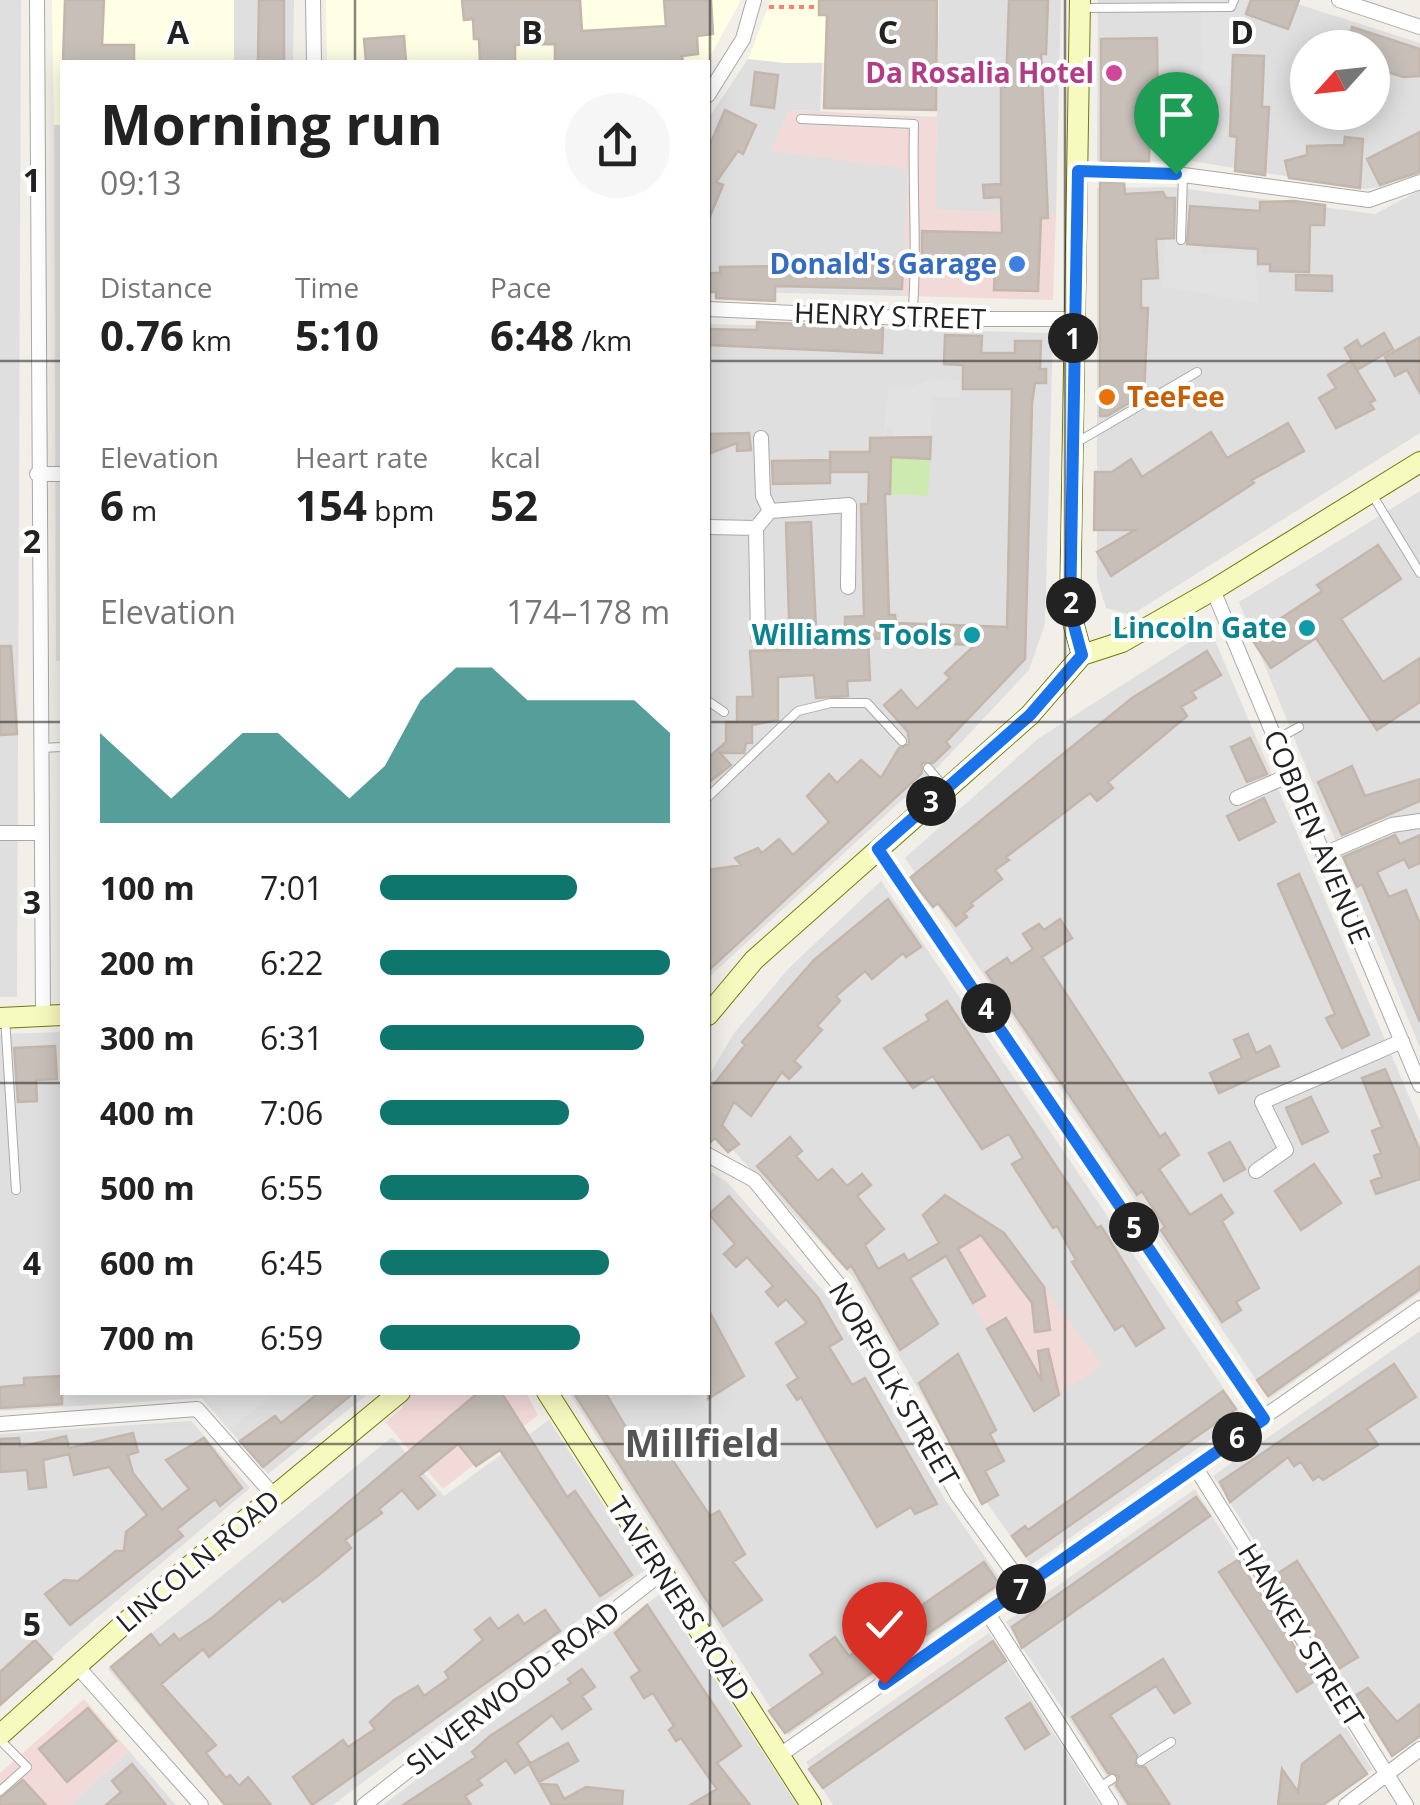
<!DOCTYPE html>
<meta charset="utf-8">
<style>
:root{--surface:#fff;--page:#f6f6f6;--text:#222;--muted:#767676;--accent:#0f766e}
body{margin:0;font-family:"Open Sans",sans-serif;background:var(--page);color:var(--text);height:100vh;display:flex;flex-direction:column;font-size:38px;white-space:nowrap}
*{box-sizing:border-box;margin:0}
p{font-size:32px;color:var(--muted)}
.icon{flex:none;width:55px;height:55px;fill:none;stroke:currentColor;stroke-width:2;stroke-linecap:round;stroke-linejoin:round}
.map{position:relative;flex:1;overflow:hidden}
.panel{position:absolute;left:60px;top:60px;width:650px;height:1335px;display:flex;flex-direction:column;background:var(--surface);border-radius:0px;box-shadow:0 5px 25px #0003}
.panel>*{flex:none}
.needle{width:65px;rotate:243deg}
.controls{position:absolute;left:1290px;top:30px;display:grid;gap:20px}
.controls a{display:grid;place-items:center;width:100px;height:100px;border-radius:50%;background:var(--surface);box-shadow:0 5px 25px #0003;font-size:50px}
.pin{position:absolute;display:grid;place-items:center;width:85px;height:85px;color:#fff;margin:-102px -42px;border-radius:50% 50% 50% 0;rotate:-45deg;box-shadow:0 0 10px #0007}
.pin .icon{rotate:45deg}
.km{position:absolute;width:50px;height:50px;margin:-25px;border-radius:50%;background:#222;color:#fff;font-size:28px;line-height:50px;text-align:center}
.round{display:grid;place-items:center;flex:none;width:105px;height:105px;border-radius:52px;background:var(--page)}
.summary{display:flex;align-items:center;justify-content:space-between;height:170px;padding:0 40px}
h1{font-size:55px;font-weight:700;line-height:75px}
.stats{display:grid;grid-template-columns:repeat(3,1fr);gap:15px;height:170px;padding:10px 40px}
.stats div{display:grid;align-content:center}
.stats b{font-size:42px;font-weight:700}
.stats small{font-size:28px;font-weight:400}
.stats p{font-size:28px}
.chart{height:280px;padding:20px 40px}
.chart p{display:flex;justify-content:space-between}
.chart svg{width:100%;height:180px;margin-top:10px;fill:var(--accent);opacity:.7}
ul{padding:0 40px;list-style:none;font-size:32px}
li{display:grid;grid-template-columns:160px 120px 1fr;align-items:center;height:75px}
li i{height:25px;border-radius:12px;background:var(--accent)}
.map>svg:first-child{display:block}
</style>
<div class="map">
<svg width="1420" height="1805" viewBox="0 0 1420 1805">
<rect width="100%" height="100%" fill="#f2efe9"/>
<path fill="#e0dfdf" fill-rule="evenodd" d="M0 0H21L17 997H0Z
M234 0H294L293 62H234Z
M939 0H1061L1056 214 935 210Z
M1098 0H1285L1420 43V168L1381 187 1365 189 1192 161 1097 162ZM1308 48H1372V112H1308Z
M748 59 822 63 820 111 789 110 908 169 903 296 708 291V119Z
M54 125H62V661H56Z
M1172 187 1375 214 1420 190V433L1131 615 1106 608 1097 579V188Z
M708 324 1053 333 1045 624 1029 670 937 768 708 978Z
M1420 491V1048L1239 602Z
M1210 629 1420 1122V1293L1269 1399 905 858 1039 738Z
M881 881 1243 1417 1031 1565 972 1482 853 1277 708 1124V1077L734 1033 790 967Z
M62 1032V1392L369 1393 268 1474 202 1398 0 1411V1034Z
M708 1170 727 1182 827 1295 944 1498 1004 1584 788 1735 569 1393 708 1392Z
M1420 1331V1733L1391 1755 1213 1476Z
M549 1420 645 1570 333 1805H225L108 1669 392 1437 444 1496Z
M191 1421 250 1488 66 1644 0 1707V1434Z
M1195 1489 1372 1769 1325 1805H1125L1006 1622Z
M660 1594 797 1805H383Z
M989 1633 1100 1805H833L806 1762Z
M129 1751 176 1805H70Z"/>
<path fill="#f2dad9" d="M789 110 937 117 936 210 1056 214 1053 300 903 296 908 169 771 151Z
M945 1195 1004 1234 1102 1365 1034 1411 923 1215Z
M404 1392 526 1393 538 1415 443 1489 385 1422 402 1408Z
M84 1699 129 1751 70 1805H0V1773Z"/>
<path fill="#ffffe5" d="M52 0H234V62H62V125H54Z
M326 0H740V2L707 62H327Z
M771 0H939L937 62 784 63 748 59Z"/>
<path fill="#cdebb0" d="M891 457 930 459 928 496 890 494Z"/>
<path fill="#e2e2e2" d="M1177 0H1247L1235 46 1232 86 1203 84 1201 12 1175 11Z
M1165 238 1200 248 1202 254 1256 252 1257 303 1163 287Z
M933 379 961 380 959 398 932 397 931 436H894V429L887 428 883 438 889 387 904 389Z
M266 1392 270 1397 230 1430 202 1396Z"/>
<path fill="#c7bfb8" stroke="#c4b6ab" stroke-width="2.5" d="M65 0H104L102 45H134V62H63Z
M259 0H284V62H258Z
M462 0H580L582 31 666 26 664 0H711L713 34 697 36 698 54 682 56 683 62H555V44L515 45V62H480L479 39H474L473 19 464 20Z
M819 0H937L936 110 824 108 827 15H819Z
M1009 0H1048L1046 54H1041L1048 218H1041L1038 291 994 290 995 268 922 265V231L1002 233 1001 197 984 198 983 185 1001 184V87H1006Z
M1251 0H1299L1288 29 1246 14Z
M1352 27 1420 49V76L1403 77 1372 67V48H1347Z
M404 36 406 62H366L364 39Z
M1157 38 1158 124H1150L1149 161H1101V39Z
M1233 55 1264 56 1262 107H1269L1265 175 1235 171 1237 137 1230 136Z
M755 72 778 75 774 108 751 105Z
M725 110 756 125 743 154 738 151 716 182 723 185 708 221V149Z
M1420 132V172L1380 185 1367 159Z
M1345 137 1363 139 1360 188 1289 178 1285 161 1307 155V146L1344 145Z
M1100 182 1124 183 1125 194 1163 192 1166 198H1175L1174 238 1156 239 1158 278 1141 279V308H1148L1144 394 1107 416H1100Z
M1294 201 1325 205 1324 225H1310L1309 272 1270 271V264H1258V249L1187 244 1190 206 1260 211V202Z
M783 259 903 262 902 289 775 286V301L716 298V292H708V273H720V267L782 266Z
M1296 275 1332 276V291L1296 290Z
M757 322 883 328 882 353 708 345V329L757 330Z
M1384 333 1393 349 1357 370 1345 348 1357 340 1361 347Z
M945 335 982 336 981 353H1015V341H1041L1040 369H1046V383H1035L1032 403 1025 659 946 742 950 747 933 763H922V773L708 971V870L741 865 735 858 758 848 762 853 779 839 793 855 829 822 807 796 829 774 837 783 861 760 881 778 899 748 909 744 908 732 884 705 901 690 917 709 950 678 945 673 975 645 918 643V637L868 639 870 680 847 681 848 696 816 698 814 675 778 677V720L752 725V743H746L744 753H720L731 765 708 783V758L726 742V722H737V697H753L750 651 790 650 786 523 811 522 816 629 845 627V617L864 616 861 504H868L869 472H831L830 452H870V438L931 437 930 459 891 457 890 494H885L889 615H895L896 623 1007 627 1012 389H963V365L944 364Z
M1420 337V393L1407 370 1395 376 1385 357Z
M1351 361 1375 400 1370 403 1374 409 1336 428 1319 398 1336 388 1328 375Z
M1288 423 1304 451 1252 480 1254 483 1111 576 1097 552 1135 530H1094L1095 472H1112L1131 459 1142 477 1211 432 1227 458Z
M749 433 751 450 737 451V443L708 454V434Z
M830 460V483L773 484 772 461Z
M1378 545 1401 579 1341 619 1383 682 1420 658V702L1377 730 1316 638 1271 668 1251 638 1322 591 1317 585Z
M0 646H11L17 734 0 735Z
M1207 651 1221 675 1192 692 1196 698 1181 707 1187 716 1108 782 1113 788 1097 801 1090 793 1006 857 1009 860 995 870 1002 879 971 903 973 906 964 913 967 917 956 926 938 903 933 907 910 878 1132 698Z
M1250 738 1267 774 1247 782 1231 747Z
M1352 766 1365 796 1420 779V801L1342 835 1318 782Z
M1264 798 1275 822 1239 840 1227 816Z
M1395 835 1400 844 1420 835V863L1409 868 1404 859 1377 872 1389 897 1406 890 1420 924V1022L1362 884 1357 887 1343 857Z
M1299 874 1369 1035 1342 1048 1326 1018 1335 1014 1278 884Z
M888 899 921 947 906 957 903 953 872 979 865 971 836 996 840 1001 817 1026 822 1030 794 1061 801 1067 789 1079 782 1072 751 1116 734 1102 722 1125 739 1144 728 1152 715 1138 708 1144V1092L745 1045 742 1042 814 960Z
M1060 919 1072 938 1042 957 1160 1137 1165 1133 1179 1155 1159 1169 1190 1215 1221 1195 1233 1213 1222 1221 1259 1288 1236 1302 1241 1310 1222 1322 1161 1230 1165 1227 1142 1191 1137 1195 986 972 1007 958 1011 964 1033 949 1023 934 1039 924 1044 930Z
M947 1001 1097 1228 1101 1226 1164 1328 1136 1346 1123 1325 1115 1330 1072 1262 1076 1260 1057 1226 1053 1228 1012 1164 1023 1158 1009 1134 982 1149 933 1076 913 1088 884 1048 929 1020 926 1015Z
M1248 1034 1256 1053 1270 1046 1279 1066 1219 1093 1210 1073 1242 1058 1234 1040Z
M55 1046 57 1079 36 1080 37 1101 18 1102 14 1048Z
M1385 1069 1420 1151V1179L1376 1194 1371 1181 1382 1177 1374 1156 1381 1153 1372 1131 1382 1127 1362 1078Z
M1311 1097 1328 1132 1302 1144 1286 1108Z
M790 1137 802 1151 796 1156 818 1181 832 1169 847 1186 862 1174 871 1185 857 1196 884 1229 865 1245 878 1269 904 1254 908 1261 939 1243 923 1215 945 1195 1004 1233 1044 1287 1050 1330 1035 1332 1032 1303 981 1235 958 1249 985 1296 973 1303 946 1256 910 1278 938 1324 900 1350 851 1265 847 1269 757 1166Z
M1230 1142 1245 1169 1224 1181 1209 1153Z
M1314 1164 1341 1203 1301 1230 1275 1191Z
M729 1196 818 1298 842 1339 829 1347 852 1385 865 1378 937 1504 915 1514 911 1507 877 1527 801 1397 797 1400 787 1385 798 1378 776 1343 807 1323 786 1299 778 1306 766 1292 773 1286 747 1257 736 1267 724 1254 735 1244 709 1214Z
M1420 1266V1289L1268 1396 1257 1380Z
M708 1309 744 1376 708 1399Z
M1006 1318 1042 1381 1038 1351 1048 1349 1059 1395 1034 1411 987 1329Z
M958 1354 996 1430 990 1434 1004 1461 985 1471 998 1495 982 1504 919 1383Z
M1394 1364 1416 1397 1367 1429 1378 1445 1323 1480 1319 1476 1313 1480 1301 1462 1294 1466 1288 1457 1230 1502 1220 1482Z
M62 1376V1404L0 1408V1387L24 1385V1378Z
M1223 1391 1236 1409 1026 1556 1012 1536 1025 1526 1028 1530Z
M320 1392H355L263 1467 240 1441 275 1416 281 1423Z
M479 1392H501L567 1497 575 1491 632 1575 600 1596 500 1450 476 1466 458 1444 419 1476 435 1495 418 1509 402 1490 379 1509 382 1513 345 1540 351 1548 320 1574 283 1602 280 1598 209 1657 203 1649 161 1684 216 1745 206 1753 226 1778 230 1775 239 1786 248 1777 271 1805H225L111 1667 151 1634 160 1646 174 1634 179 1640 213 1617Z
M573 1392H605L631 1436 635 1432 650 1454 663 1446 710 1516 719 1511 745 1554 733 1562 762 1600 723 1626Z
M133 1433 138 1452 128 1455 133 1473 162 1510 189 1489 166 1460 204 1438 242 1488 220 1506 215 1499 177 1529 183 1536 70 1625 45 1594 64 1580 78 1581 116 1551H124L126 1532 147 1515 109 1467 74 1475 69 1454 43 1460 46 1487 29 1489 27 1470 0 1472V1439L19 1438 20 1447 66 1436 69 1448Z
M1196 1497 1210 1516 1022 1648 1012 1627Z
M1238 1560 1316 1680 1297 1692 1219 1572Z
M1297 1561 1358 1657 1338 1669 1275 1575Z
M984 1562 999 1584 785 1733 769 1711 823 1673 810 1655 835 1637 849 1656Z
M647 1605 741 1746 717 1763 750 1805H690L717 1789 681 1738 676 1741 669 1730 674 1726 653 1693 644 1698 631 1677 640 1671 615 1633Z
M545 1610 560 1631 312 1805 293 1777 343 1740 348 1747 375 1729 370 1722 394 1700 418 1686 424 1696 449 1678 445 1672 483 1640 475 1630 490 1618 498 1629 518 1615 524 1624Z
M35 1640 52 1659 0 1705V1672Z
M993 1641 1006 1661 823 1788 809 1769Z
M1163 1659 1190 1703 1174 1713 1156 1686 1110 1715 1137 1755 1135 1766 1145 1767 1170 1805H1129L1116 1785 1119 1776 1108 1773 1072 1717Z
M582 1669 595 1687 582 1696 591 1709 562 1729 552 1715 517 1743 530 1763 515 1773 506 1760 478 1780 482 1785 465 1796 471 1805H403L476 1757 472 1752 490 1736 571 1683 568 1679Z
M1368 1688 1397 1722 1420 1704V1736L1392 1756 1355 1696Z
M1030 1703 1049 1734 1025 1749 1006 1718Z
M88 1708 116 1741 67 1782 39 1749Z
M1340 1735 1367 1774 1323 1805H1278L1282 1769 1298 1792 1302 1764Z
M568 1743 578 1761 539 1782 529 1764Z
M132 1764 166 1805H106L121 1792 112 1781Z
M23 1780 46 1805H0V1798Z
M540 1784 557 1785 564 1799 586 1787 623 1791 622 1805H552Z"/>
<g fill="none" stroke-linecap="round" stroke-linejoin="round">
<defs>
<path id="lane" d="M1083 8 1231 7 1234 0
M801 119 914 124C912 188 918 257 912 319
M1181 240 1183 175
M1074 444 1197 372
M1373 496 1420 573
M708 701 724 712
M1275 740 1299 727
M40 748 62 747
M928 768 945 788
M708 797 798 711 831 703H867L902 741
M5 1018 16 1190
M0 1740 27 1767 0 1791
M1141 1761 1171 1742
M1100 1787 1112 1779"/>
<path id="street" d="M37 0 43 1016
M313 0 314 62
M1339 0 1420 27
M708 95 743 39 754 0
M1079 171 1176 174 1369 200 1420 182
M708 309 925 319H1073
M761 438 763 496 770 511
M37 474H62
M708 527 756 528 770 511 849 505 848 587
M756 528 758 637
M1213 590 1420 1085
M1237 798 1290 775
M0 833H41
M878 849 1264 1419
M1324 854 1392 825 1420 821
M708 1155 754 1180 843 1290 958 1496 1024 1587
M1256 1171 1286 1150 1262 1102 1402 1041
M0 1424 197 1409 275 1497
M1194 1465 1406 1805
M987 1612 1111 1805
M76 1665 201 1805
M780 1755 1420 1308
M364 1805 663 1572
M1346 1805 1420 1749"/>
<path id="secondary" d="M1080 0 1070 611 1082 655
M708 1015 754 960 1030 715 1082 655 1122 642 1213 590 1420 462
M0 1018 62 1015
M547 1392 811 1805
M0 1735 174 1579 400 1392"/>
</defs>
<use href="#lane" stroke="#a9a9a9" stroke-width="10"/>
<use href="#street" stroke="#a9a9a9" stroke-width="16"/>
<use href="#secondary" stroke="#707d05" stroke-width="22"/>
<path stroke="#fa8072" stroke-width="4" stroke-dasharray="5 5" stroke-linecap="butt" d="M769 7H819"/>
<use href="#lane" stroke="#fff" stroke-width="8"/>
<use href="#street" stroke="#fff" stroke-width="14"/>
<use href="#secondary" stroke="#f7fabf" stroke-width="20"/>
</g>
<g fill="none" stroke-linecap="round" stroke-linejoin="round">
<defs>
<path id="route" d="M884 1684 1264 1419 878 849 1030 715 1082 655 1070 611 1078 171 1176 174"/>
</defs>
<use href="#route" stroke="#fff" stroke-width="20"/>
<use href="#route" stroke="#1a73e8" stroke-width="12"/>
</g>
<path fill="none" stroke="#222" stroke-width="2.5" stroke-opacity="0.55" d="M355 0V62M710 0V1805M1065 0V1805M0 361H62M708 361H1420M0 722H62M708 722H1420M0 1083H62M708 1083H1420M355 1392V1805M0 1444H1420"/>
<circle fill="#d1479c" stroke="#fff" stroke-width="4" cx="1114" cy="73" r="10"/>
<circle fill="#3f7fe0" stroke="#fff" stroke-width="4" cx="1017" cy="264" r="10"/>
<circle fill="#e8710a" stroke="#fff" stroke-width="4" cx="1107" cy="397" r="10"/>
<g fill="#0f9aa8" stroke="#fff" stroke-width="4">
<circle cx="1307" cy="628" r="10"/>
<circle cx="972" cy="635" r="10"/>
</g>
<g text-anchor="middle" stroke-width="8" stroke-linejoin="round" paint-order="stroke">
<g font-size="28" font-weight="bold" fill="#b23c85" stroke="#fff" text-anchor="end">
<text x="1094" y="83">Da Rosalia Hotel</text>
</g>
<g font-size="28" font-weight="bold" fill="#366cbe" stroke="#fff" text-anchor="end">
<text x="997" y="274">Donald's Garage</text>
</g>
<g font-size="28" fill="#222" stroke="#fff">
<text transform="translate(890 316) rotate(2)" y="10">HENRY STREET</text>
<text transform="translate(1317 837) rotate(67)" y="10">COBDEN AVENUE</text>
<text transform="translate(894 1384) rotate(60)" y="10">NORFOLK STREET</text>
<text transform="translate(198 1561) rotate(-40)" y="10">LINCOLN ROAD</text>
<text transform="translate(679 1599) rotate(57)" y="10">TAVERNERS ROAD</text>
<text transform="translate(1301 1635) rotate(58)" y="10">HANKEY STREET</text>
<text transform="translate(513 1688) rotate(-38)" y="10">SILVERWOOD ROAD</text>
</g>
<g font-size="28" font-weight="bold" fill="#c56008" stroke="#fff" text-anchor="start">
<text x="1127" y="407">TeeFee</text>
</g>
<g font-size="28" font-weight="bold" fill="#0d838f" stroke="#fff" text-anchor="end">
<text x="1287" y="638">Lincoln Gate</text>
<text x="952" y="645">Williams Tools</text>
</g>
<g font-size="38" font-weight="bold" fill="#555" stroke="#fff">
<text x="702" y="1457">Millfield</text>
</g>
</g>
<g font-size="32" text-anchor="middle" font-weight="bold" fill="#222" stroke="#fff" stroke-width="8" stroke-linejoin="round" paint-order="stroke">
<text x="178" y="44">A</text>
<text x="532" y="44">B</text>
<text x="888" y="44">C</text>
<text x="1242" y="44">D</text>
<text x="32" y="192">1</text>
<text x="32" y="553">2</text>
<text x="32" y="914">3</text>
<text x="32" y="1275">4</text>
<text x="32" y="1636">5</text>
</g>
</svg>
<div class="controls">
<a><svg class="needle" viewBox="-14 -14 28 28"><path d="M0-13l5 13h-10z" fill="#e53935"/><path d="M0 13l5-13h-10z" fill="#767676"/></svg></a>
</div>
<div class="pin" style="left:1176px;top:174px;background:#1e9e55"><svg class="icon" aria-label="arrive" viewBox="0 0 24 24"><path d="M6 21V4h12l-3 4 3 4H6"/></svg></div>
<div class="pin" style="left:884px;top:1684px;background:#d93025"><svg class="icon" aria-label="check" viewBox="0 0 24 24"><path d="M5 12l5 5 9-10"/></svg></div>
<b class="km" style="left:1073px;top:338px">1</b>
<b class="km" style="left:1071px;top:602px">2</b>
<b class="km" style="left:931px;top:801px">3</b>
<b class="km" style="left:986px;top:1008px">4</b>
<b class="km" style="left:1134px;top:1227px">5</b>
<b class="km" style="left:1237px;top:1437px">6</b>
<b class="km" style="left:1021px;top:1589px">7</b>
<section class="panel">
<div class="summary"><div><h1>Morning run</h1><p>09:13</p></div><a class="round"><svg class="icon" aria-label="share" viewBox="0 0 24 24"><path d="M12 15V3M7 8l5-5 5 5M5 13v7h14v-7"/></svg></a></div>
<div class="stats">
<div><p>Distance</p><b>0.76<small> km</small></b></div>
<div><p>Time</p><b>5:10</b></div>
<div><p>Pace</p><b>6:48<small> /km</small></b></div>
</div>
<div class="stats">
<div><p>Elevation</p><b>6<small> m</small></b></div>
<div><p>Heart rate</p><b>154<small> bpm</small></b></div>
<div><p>kcal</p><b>52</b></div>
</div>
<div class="chart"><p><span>Elevation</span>174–178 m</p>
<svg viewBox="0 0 160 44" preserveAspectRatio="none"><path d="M0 44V22L10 30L20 38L30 30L40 22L50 22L60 30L70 38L80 30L90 14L100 6L110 6L120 14L130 14L140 14L150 14L160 22V44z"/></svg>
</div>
<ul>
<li><b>100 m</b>7:01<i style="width:68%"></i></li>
<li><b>200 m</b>6:22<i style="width:100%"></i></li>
<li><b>300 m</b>6:31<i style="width:91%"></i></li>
<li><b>400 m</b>7:06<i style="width:65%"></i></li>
<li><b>500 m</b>6:55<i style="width:72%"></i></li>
<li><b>600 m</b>6:45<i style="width:79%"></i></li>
<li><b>700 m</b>6:59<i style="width:69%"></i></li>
</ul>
</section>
</div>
